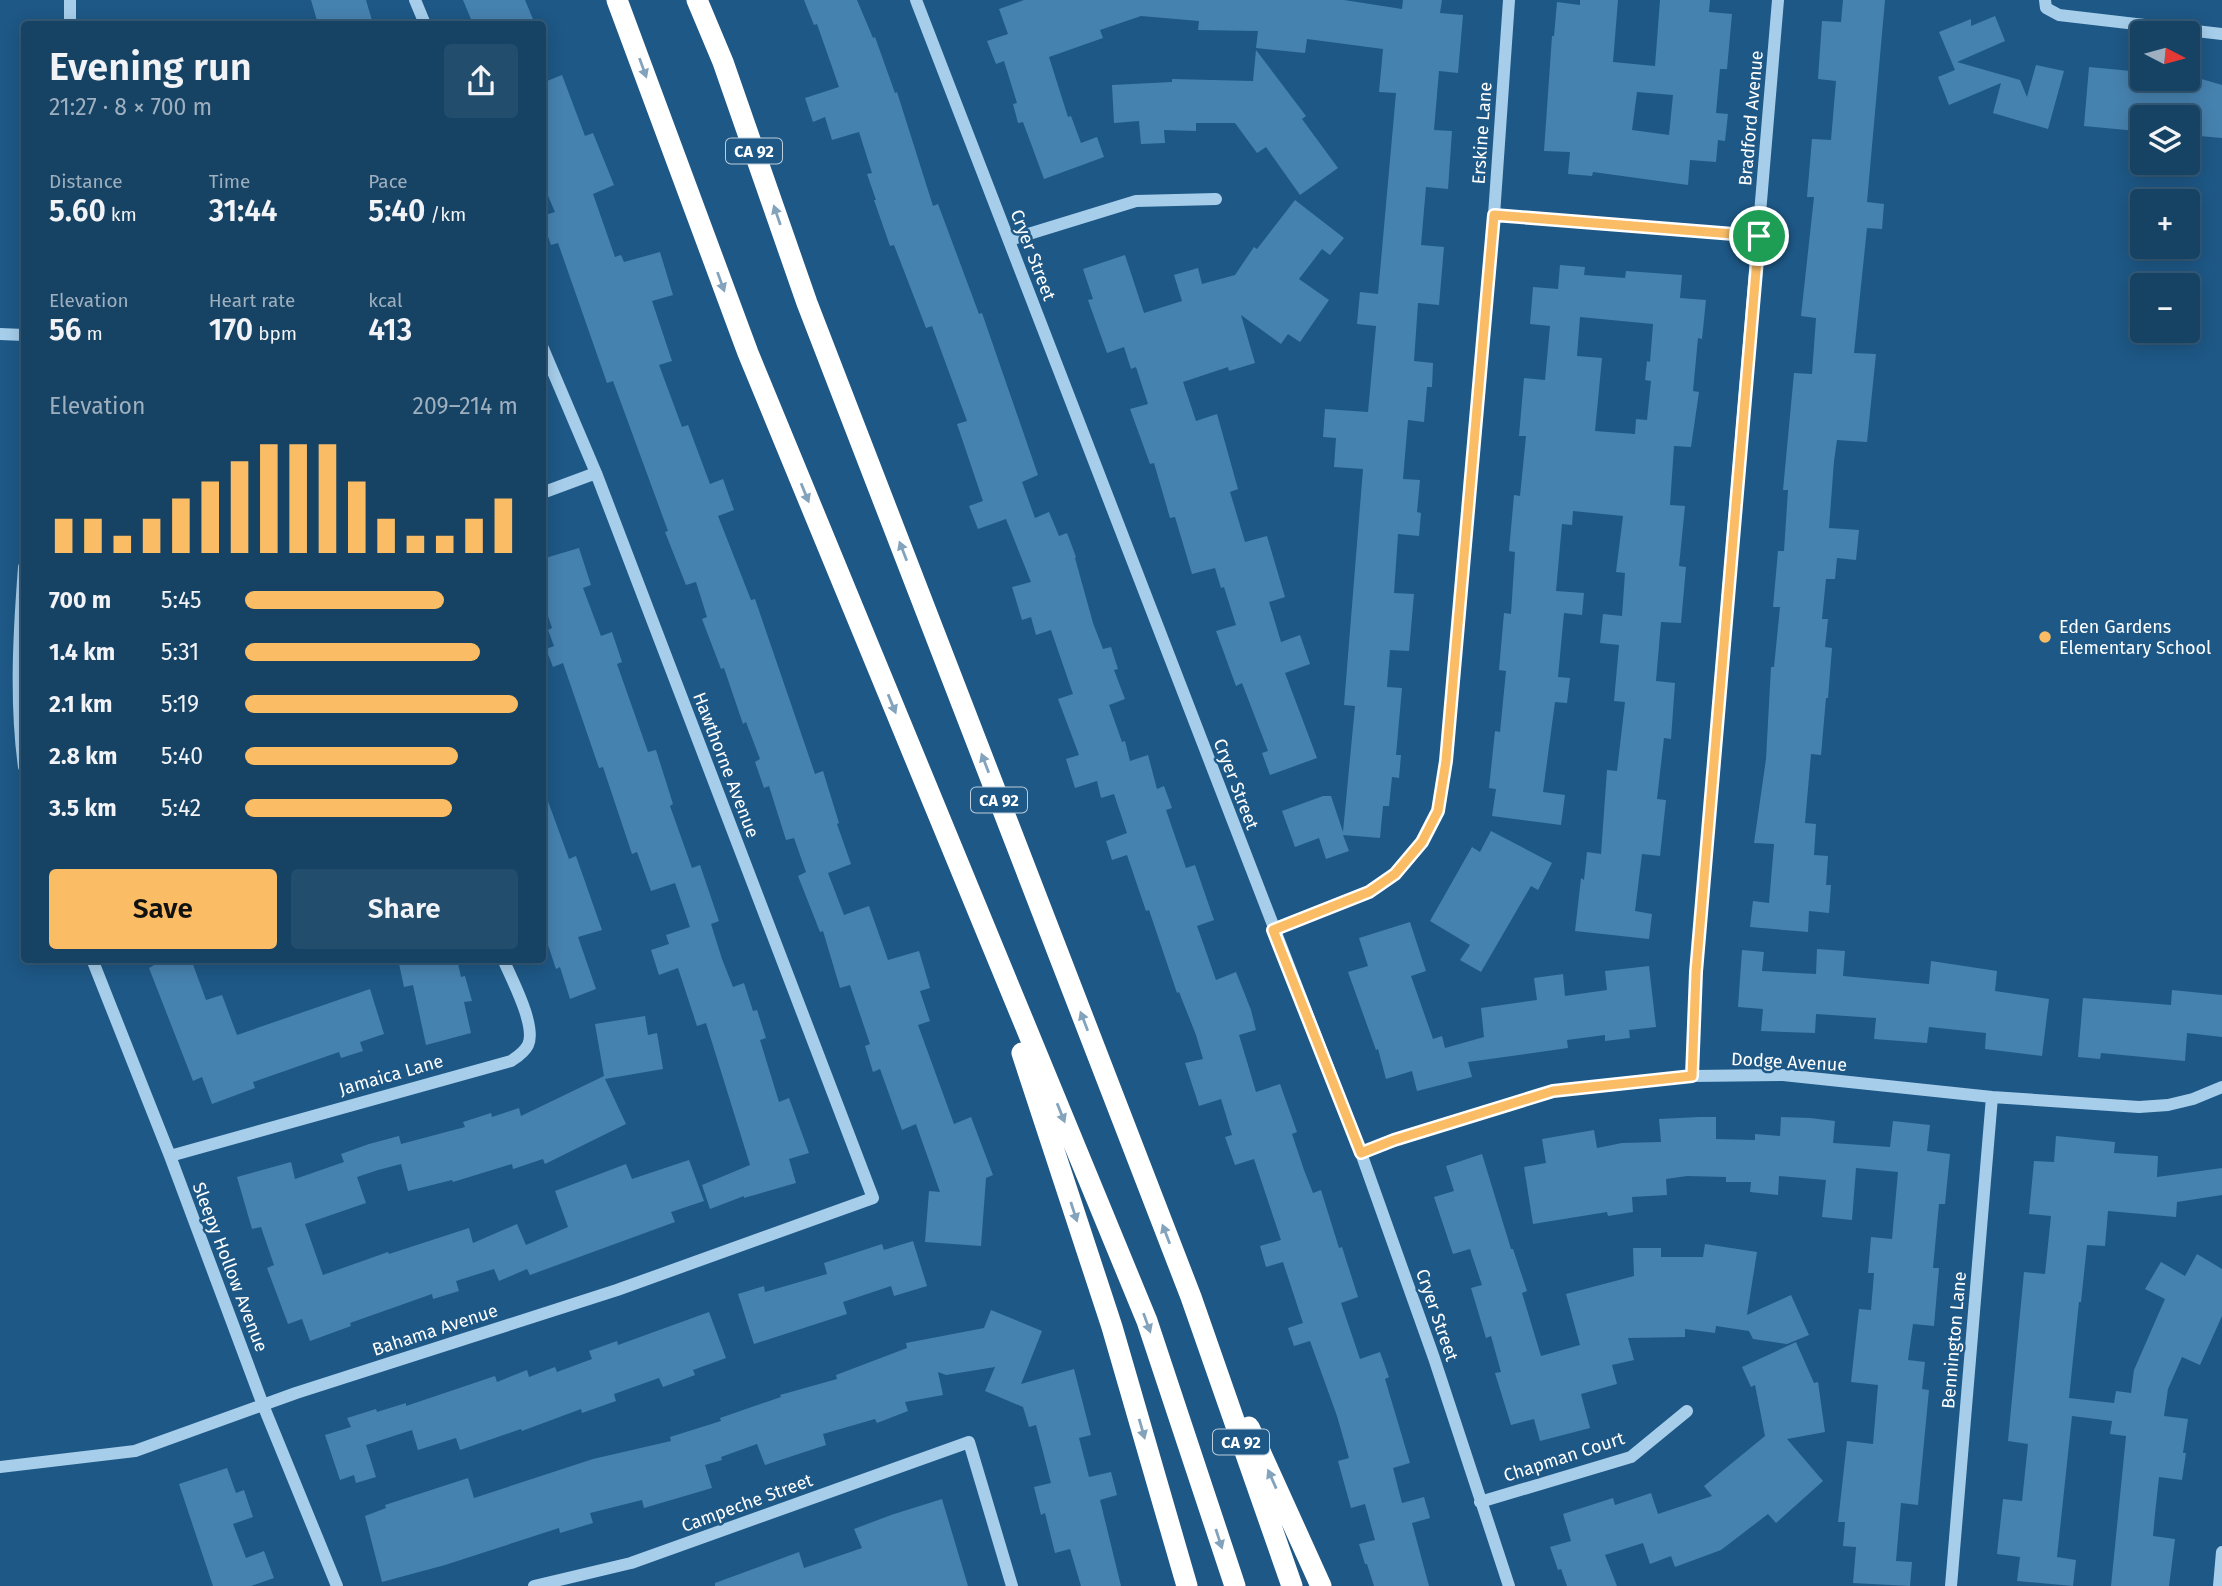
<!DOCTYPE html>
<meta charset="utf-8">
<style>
:root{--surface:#164264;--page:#234d6d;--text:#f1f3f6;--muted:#9eb0bf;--line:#355b78;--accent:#fabd65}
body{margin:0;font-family:"Fira Sans",sans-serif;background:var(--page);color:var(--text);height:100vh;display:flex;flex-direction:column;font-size:26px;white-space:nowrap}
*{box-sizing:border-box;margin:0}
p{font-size:23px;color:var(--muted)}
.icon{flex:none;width:38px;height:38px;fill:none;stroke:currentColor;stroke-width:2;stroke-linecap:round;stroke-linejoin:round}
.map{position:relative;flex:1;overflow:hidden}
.panel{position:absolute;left:21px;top:21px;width:525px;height:942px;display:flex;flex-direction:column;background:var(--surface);border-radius:7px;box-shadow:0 4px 18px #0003,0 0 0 2px var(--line)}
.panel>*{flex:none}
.needle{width:46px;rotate:96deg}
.fabs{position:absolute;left:2130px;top:21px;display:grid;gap:14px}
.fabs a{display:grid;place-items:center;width:70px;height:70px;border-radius:7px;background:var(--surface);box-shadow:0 4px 18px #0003,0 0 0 2px var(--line);font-size:35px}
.pin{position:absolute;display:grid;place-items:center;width:60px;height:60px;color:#fff;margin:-30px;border:4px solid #fff;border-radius:50%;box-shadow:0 2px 7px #0007}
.round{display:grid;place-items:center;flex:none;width:74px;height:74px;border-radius:7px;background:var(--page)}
.overview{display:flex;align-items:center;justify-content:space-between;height:119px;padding:0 28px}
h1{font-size:38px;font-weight:600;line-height:52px}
.figures{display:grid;grid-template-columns:repeat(3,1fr);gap:10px;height:119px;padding:7px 28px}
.figures div{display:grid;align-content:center}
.figures b{font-size:30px;font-weight:600}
.figures small{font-size:19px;font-weight:400}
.figures p{font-size:19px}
.chart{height:196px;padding:14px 28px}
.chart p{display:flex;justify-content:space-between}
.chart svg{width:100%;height:126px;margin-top:7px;stroke:var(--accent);stroke-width:6}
.primary-button{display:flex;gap:14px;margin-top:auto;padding:14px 28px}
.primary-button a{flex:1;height:80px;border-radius:7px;background:var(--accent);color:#111;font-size:28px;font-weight:600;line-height:80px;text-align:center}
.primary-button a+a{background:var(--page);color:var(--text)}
ul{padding:0 28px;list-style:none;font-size:23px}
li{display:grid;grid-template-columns:112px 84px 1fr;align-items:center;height:52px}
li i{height:18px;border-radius:9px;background:var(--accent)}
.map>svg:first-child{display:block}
</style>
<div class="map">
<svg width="2222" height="1586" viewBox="0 0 2222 1586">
<rect width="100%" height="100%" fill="#1e5886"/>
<path fill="#4682af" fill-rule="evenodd" d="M311 0H366L373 24H318Z
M463 0H525L535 24H473Z
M804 0H857L873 38 875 37 895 93 897 92 933 206 938 204 979 314 982 313 1038 475 1022 482 1035 518 1049 512 1059 536 1067 533 1076 557 1075 558 1093 623 1103 649 1111 647 1118 669 1114 670 1125 699 1109 705 1122 742 1125 741 1130 761 1148 755 1157 789 1164 786 1172 808 1166 810 1186 868 1195 865 1214 920 1197 926 1216 980 1236 972 1251 1010 1256 1030 1239 1035 1256 1092 1280 1084 1297 1132 1292 1134 1304 1170 1313 1193 1321 1190 1339 1248 1342 1247 1358 1297 1341 1303 1360 1359 1380 1352 1389 1377 1385 1379 1410 1463 1393 1468 1402 1503 1424 1497 1430 1518 1412 1523 1429 1586H1374L1367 1564H1365L1359 1544 1375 1540 1365 1504 1351 1508 1338 1461 1349 1458 1337 1416 1310 1341 1294 1346 1288 1328 1303 1323 1283 1262 1266 1267 1260 1246 1281 1240 1254 1159 1235 1165 1225 1137 1232 1135 1221 1099 1199 1106 1185 1063 1203 1059 1196 1035 1179 992 1177 993 1149 910 1146 911 1127 855 1112 860 1106 841 1127 833 1114 794 1101 798 1097 781 1075 788 1066 759 1079 755 1058 699 1073 694 1051 630 1036 635 1031 617 1022 620 1012 587 1031 582 1006 519 978 529 969 506 983 501 957 424 967 421 932 326 926 328 894 245 890 246 874 200H876L867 174 872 173 859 132 832 140 825 117 813 122 805 98 839 87 817 24 814 25Z
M1024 0H1344L1402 9 1403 0H1442L1440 13 1463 15 1458 73 1439 71 1434 130 1452 131 1448 189 1426 187 1421 245 1444 247 1439 305 1418 303 1414 361 1433 363 1432 387H1427L1424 422 1408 420 1403 479 1420 480 1417 512 1421 513 1419 536 1398 534 1394 593 1414 594 1409 651 1390 650 1387 687 1402 688 1396 755H1401L1399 778 1392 777 1389 806H1383L1380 838 1343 835 1349 851 1326 859 1319 838 1295 847 1282 811 1323 796H1331L1343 832 1355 706 1344 705 1363 469 1334 467 1336 438 1323 437 1325 409 1368 412 1376 326 1357 324 1360 292 1378 294 1396 93 1379 92 1383 49 1307 39 1305 53 1256 48 1258 31 1198 30 1199 21 1141 16 1100 30 1103 38 1049 57 1068 117 1071 116 1081 143 1097 137 1104 157 1044 179 1023 122 1018 123 1013 104 1017 103 1004 61 996 64 987 41 1008 34 999 9Z
M1580 0H1618L1613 62 1655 66 1660 0H1710L1709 12 1732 14 1727 69H1720L1716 113 1728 114 1725 141 1718 140 1716 162 1690 160 1688 185 1593 172 1592 176 1568 174 1570 152 1544 151 1552 36H1554L1557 2 1580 5ZM1637 92 1673 95 1669 135 1632 130Z
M1843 0H1885L1867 202 1884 204 1882 229 1867 228 1854 353 1876 354 1867 442 1837 440 1834 461 1829 528 1859 530 1856 560 1837 558 1835 579H1826L1822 619H1828L1825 647 1832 648 1828 698H1826L1821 755 1811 754 1805 823 1816 824 1814 855 1828 856 1826 885H1831L1829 913 1809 911 1808 932 1750 927 1753 901 1769 903 1774 844 1754 843 1766 759 1771 667H1774L1780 607H1773L1778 551H1784L1788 490H1783L1794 373 1812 374 1816 318 1801 316 1814 197H1807L1812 139 1831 140 1836 81 1818 79 1822 21 1841 22Z
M1995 16 2005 41 1957 62 2020 80 2027 97 2036 65 2064 71 2048 129 1993 113 2001 83 1949 105 1938 77 1955 70 1939 32 1971 19V26Z
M1256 50 1306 116 1302 119 1338 168 1300 195 1266 147 1257 153 1235 123H1196V131L1164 130 1165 143 1141 144 1139 121 1114 123 1112 85 1172 82V79L1253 81Z
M2089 67 2142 72V79H2188V75L2222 85V138L2188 135V117H2139L2137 131 2084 126Z
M562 75 585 136 593 133 614 185 593 194 615 257 621 255 624 262 660 252 673 295 652 301 672 361 659 365 682 427 688 425 710 484 723 479 734 510 718 516 751 600 755 599 815 774 823 771 839 823 837 824 851 864 828 873 844 915 869 906 888 960 919 951 930 988 920 991 930 1021 918 1025 954 1124 971 1117 993 1175 986 1178 981 1246 925 1242 929 1191 940 1192 916 1124 902 1130 880 1069 873 1072 865 1046 870 1044 850 985 840 988 823 931 820 932 798 876 806 872 794 838 786 840 769 786 764 788 755 762 760 759 746 722 743 724 724 668 721 669 702 619 707 617 696 582 686 585 665 532 668 531 613 381 607 383 558 243 551 245 542 220V216L555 212 542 182V83Z
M1295 200 1344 238 1330 255 1322 249 1299 279 1329 300 1300 342 1288 334 1281 344 1241 315 1255 363 1229 371 1228 367 1183 382 1196 421 1217 414 1238 489 1230 492 1245 542 1267 536 1285 597 1269 602 1281 642 1300 635 1310 664 1285 673 1317 758 1270 775 1262 753 1268 751 1242 683 1236 686 1216 631 1236 625 1224 587 1221 588 1215 568 1192 574 1175 517 1170 518 1154 463 1150 464 1130 409 1148 404 1136 367 1131 369 1124 347 1107 353 1088 300 1093 299 1083 269 1125 255 1144 313 1182 301 1174 275 1198 268 1202 284 1235 275 1254 247 1257 249Z
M1560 265 1585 267 1584 275 1625 278 1626 271 1682 275 1680 298 1706 300 1702 339 1698 338 1693 391 1699 392 1691 447 1674 446 1670 505 1685 506 1679 566 1686 567 1681 623 1661 622 1656 681 1675 683 1671 739 1664 738 1657 799 1666 800 1660 856 1642 854 1635 911 1652 914 1649 939 1575 931 1581 878 1584 880 1587 852 1601 854 1607 770 1617 771 1625 702 1614 701 1619 645 1600 643 1603 614 1622 616 1625 573 1616 572 1623 516 1573 511 1572 525 1562 524 1556 591 1584 593 1582 615 1564 613 1558 677 1570 678 1567 703 1555 702 1543 792 1565 795 1561 825 1492 816 1496 789 1489 788 1495 731 1500 732 1506 671 1499 670 1504 613 1511 614 1515 552 1509 551 1514 495 1520 496 1526 436H1519L1524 378 1545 380 1550 326 1530 324 1533 287 1558 289ZM1580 317 1653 324 1650 362 1647 361 1645 380 1651 381 1647 420 1636 419 1635 434 1595 431 1602 358 1577 356Z
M579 548 591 585 583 588 601 636 612 632 622 662 617 664 648 752 656 750 673 804 670 806 692 868 700 865 719 921 711 924 722 959 733 987 744 983 753 1011 757 1010 766 1038 760 1040 779 1102 789 1098 809 1153 789 1159 796 1183 744 1198V1196L710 1209 702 1185 750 1165 706 1023 697 1026 678 968 659 975 651 950 669 944 666 935 690 927 675 883 651 891 637 852 632 854 603 767 599 768 563 663 553 667 546 649 554 646 548 630 552 628 542 598V559Z
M542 793H545L569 859 576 856 602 930 578 937 596 989 570 999 560 967 556 969 542 927Z
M1491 831 1552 863 1538 890 1531 886 1481 972 1460 960 1470 945 1430 921 1472 847 1480 852Z
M1410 922 1426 971 1411 976 1433 1039 1442 1036 1445 1048 1484 1037 1481 1008 1537 1000 1534 978 1563 974 1565 996 1607 990 1605 971 1649 966 1656 1027 1629 1030 1630 1038 1605 1041V1035L1567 1040 1568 1048 1468 1062 1472 1077 1417 1091 1412 1071 1386 1079 1378 1049 1376 1050 1348 972 1368 966 1359 938Z
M1817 949 1845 951 1843 976 1929 984 1931 961 1997 971 1995 991 2049 999 2042 1056 1985 1049 1986 1033 1929 1027 1927 1043 1874 1039 1876 1018 1816 1014 1815 1033 1761 1031 1763 1009 1738 1007 1742 950 1764 952 1762 971 1816 974Z
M154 959H191L206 1000 222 995 237 1035 370 989 384 1034 360 1042 363 1051 341 1058 339 1052 253 1082 255 1088 212 1104 202 1077 193 1081 149 968 156 964Z
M398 959H457L461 977 465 976 472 1001 464 1002 471 1033 426 1045 413 985 404 987Z
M2172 990 2222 995V1037L2187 1033 2185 1061 2101 1053 2100 1059 2078 1057 2083 998 2171 1005Z
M645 1016 648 1035 657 1033 663 1069 605 1079 626 1124 545 1164 543 1159 513 1169 512 1164 453 1182 452 1180 408 1191 401 1164 378 1170 357 1177 366 1203 305 1224 323 1275 388 1252 389 1254 469 1228 473 1243 517 1224 526 1245 568 1227 555 1191 626 1164 632 1179 689 1160 704 1201 671 1212 675 1222 530 1275 527 1269 499 1281 494 1269 456 1281 459 1291 433 1299 432 1294 350 1323 351 1326 310 1341 302 1319 288 1324 267 1268 274 1265 261 1227 252 1229 237 1177 291 1162 295 1179 344 1162 341 1154 369 1144 399 1136 401 1144 465 1127 463 1122 491 1113 492 1117 519 1108 521 1116 604 1076 595 1024Z
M1699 1117H1716V1139L1755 1140V1134L1780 1136 1781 1117 1810 1118 1835 1121 1833 1143 1890 1147 1893 1121 1930 1125 1927 1151 1950 1154 1945 1204H1939L1933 1268H1939L1934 1326 1913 1324 1908 1360 1925 1362 1922 1389 1929 1390 1918 1505 1901 1503 1896 1561 1912 1562 1910 1586 1853 1583 1856 1547 1843 1546 1845 1522H1838L1847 1441 1873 1444 1878 1385 1851 1382 1859 1309 1871 1310 1874 1273H1868L1871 1237 1892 1239 1898 1172 1856 1168 1852 1220 1822 1217 1826 1180 1779 1176 1778 1195 1750 1192 1751 1182H1726V1177L1687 1176 1666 1179 1667 1195 1632 1197 1633 1212 1608 1216 1607 1212 1533 1224 1524 1167 1546 1163 1542 1139 1594 1130 1597 1148 1622 1143 1661 1142 1659 1119Z
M2056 1136 2115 1142 2114 1153 2158 1156 2157 1177 2222 1168V1195L2177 1202 2176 1217 2108 1211 2105 1246 2087 1245 2081 1302H2079L2069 1398 2114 1403 2116 1391 2131 1393 2134 1370 2165 1299 2145 1289 2161 1262 2185 1276 2197 1254 2222 1269V1316L2200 1365 2182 1357 2168 1389 2164 1416 2188 1419 2183 1453H2186L2182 1480 2159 1477 2155 1514 2153 1536 2175 1539 2169 1586H2111L2126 1436 2110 1434 2112 1421 2072 1416 2057 1557 2076 1560 2073 1586 2017 1581 2020 1557 1997 1554 2003 1499 2022 1501 2028 1444 2008 1441 2024 1272 2045 1274 2051 1216 2029 1214 2034 1161 2054 1162Z
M1482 1154 1511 1249H1513L1527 1291 1522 1293 1541 1356 1580 1345 1566 1294 1634 1276 1633 1248H1661V1257H1703L1705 1244 1757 1252 1747 1315 1791 1295 1809 1335 1787 1344 1753 1339 1749 1331 1716 1326 1715 1333 1685 1329V1337L1628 1338 1634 1360 1612 1365 1617 1384 1581 1394 1590 1428 1540 1441 1534 1419 1511 1425 1495 1373 1501 1372 1491 1336 1486 1338 1471 1288 1482 1285 1470 1249 1453 1254 1434 1197 1454 1191 1446 1166Z
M913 1241 927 1286 894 1296 891 1286 843 1302 847 1314 754 1344 738 1294 764 1286 765 1292 827 1274 824 1263 882 1244 884 1250Z
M991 1310 1042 1331 1021 1384 1074 1369 1091 1435 1079 1438 1089 1477 1111 1472 1117 1495 1100 1500 1121 1586H1081L1070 1549 1055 1553 1045 1513 1041 1515 1034 1487 1051 1483 1036 1425 1029 1427 1023 1407 985 1391 995 1367 946 1375 938 1372 943 1395 905 1402 908 1411 877 1423 875 1419 823 1434 826 1445 765 1465 757 1444 721 1457 722 1460 705 1465 712 1488 644 1508 642 1500 590 1513 593 1523 560 1533 559 1528 445 1565 382 1582 365 1516 386 1508 385 1505 468 1478 474 1498 593 1459 671 1441 670 1437 721 1421 720 1418 781 1397 780 1395 837 1379 836 1375 907 1348 906 1343 984 1328Z
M709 1312 726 1358 693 1370 695 1375 663 1387 659 1378 614 1394 616 1401 582 1413 581 1409 522 1431 521 1429 460 1450 456 1438 418 1450 412 1430 366 1445 376 1477 356 1483 354 1475 340 1480 325 1435 351 1427 347 1418 376 1409 377 1412 406 1403V1406L495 1376 497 1382 527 1370 529 1377 555 1367 557 1372 592 1359 589 1351 617 1341 618 1345Z
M1796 1342 1814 1383 1818 1382 1825 1432 1787 1439 1823 1481 1776 1523 1768 1514 1721 1550 1675 1567 1671 1556 1650 1564 1643 1543 1605 1555 1617 1586H1567L1561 1569 1558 1570 1550 1547 1571 1541 1563 1514 1613 1498 1615 1505 1651 1493 1658 1514 1712 1496 1704 1486 1765 1436 1755 1385 1751 1387 1742 1367Z
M227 1468 236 1493 244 1490 253 1517 233 1524 246 1558 264 1551 274 1578 251 1586H213L179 1484Z
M942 1499 968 1586H715V1583L799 1552 804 1568 862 1548 854 1529 891 1515Z"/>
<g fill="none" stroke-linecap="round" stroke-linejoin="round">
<path stroke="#a6ceeb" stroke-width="12" d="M415 0 425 24
M916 0 1361 1153 1434 1358 1509 1586
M2045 0 2046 8 2059 15 2222 34
M70 24V0
M1494 215 1759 236
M1009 240 1136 201 1216 199
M0 334 24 335
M542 493 596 473
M24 567C19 633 15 701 24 767
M1273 930 1369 892 1395 874 1422 842 1438 811 1446 761 1494 215 1509 0
M92 959 170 1156 263 1405 337 1586
M1692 1076 1696 972 1778 0
M1361 1153 1394 1140 1553 1091 1692 1076 1783 1075 1992 1097 2139 1107 2168 1105 2193 1099 2222 1087
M170 1156 511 1061C517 1057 524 1053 528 1045 537 1026 511 978 503 959
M0 1467 135 1451 296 1393 617 1290 873 1198 596 473 542 346
M1480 1502 1631 1457 1687 1411
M534 1586 631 1563 969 1442 1012 1586
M1951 1586 1992 1097
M2219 1586 2222 1552"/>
<path stroke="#fff" stroke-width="21" d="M617 0 748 353 1147 1321 1235 1586
M697 0 723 62 807 303 1191 1297 1292 1586
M1022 1053 1112 1327 1187 1586
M1249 1427 1321 1586"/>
</g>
<defs><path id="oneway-solid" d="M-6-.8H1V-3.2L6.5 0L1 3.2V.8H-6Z" transform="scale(1.75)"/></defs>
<g fill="#83a3bc">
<use href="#oneway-solid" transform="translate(643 68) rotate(70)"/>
<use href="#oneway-solid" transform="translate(777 215) rotate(-109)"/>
<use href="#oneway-solid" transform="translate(721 282) rotate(70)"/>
<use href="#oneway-solid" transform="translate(805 493) rotate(68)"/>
<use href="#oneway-solid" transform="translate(903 551) rotate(-111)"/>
<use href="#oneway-solid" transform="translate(892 704) rotate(68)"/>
<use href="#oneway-solid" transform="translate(985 763) rotate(-111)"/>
<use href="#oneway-solid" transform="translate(1084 1021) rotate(-111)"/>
<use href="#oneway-solid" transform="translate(1061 1113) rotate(68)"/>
<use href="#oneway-solid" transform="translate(1074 1212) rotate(72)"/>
<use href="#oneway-solid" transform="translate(1166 1234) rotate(-111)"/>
<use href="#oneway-solid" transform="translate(1147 1323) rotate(70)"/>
<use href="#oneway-solid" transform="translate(1142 1429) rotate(74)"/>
<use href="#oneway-solid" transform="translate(1272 1479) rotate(-114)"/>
<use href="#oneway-solid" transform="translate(1219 1539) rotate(72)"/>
</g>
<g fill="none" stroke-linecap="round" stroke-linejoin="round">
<defs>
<path id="route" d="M1494 215 1759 236 1696 972 1692 1076 1553 1091 1394 1140 1361 1153 1273 930 1369 892 1395 874 1422 842 1438 811 1446 761Z"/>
</defs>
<use href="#route" stroke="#fff" stroke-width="14"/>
<use href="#route" stroke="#fabd65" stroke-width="9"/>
</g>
<circle fill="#fabd65" stroke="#1e5886" stroke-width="2.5" cx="2045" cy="637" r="7"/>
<g text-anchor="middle" stroke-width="5" stroke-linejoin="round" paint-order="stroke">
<g fill="#1e5886" stroke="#bccddb" stroke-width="2">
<rect x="726" y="138.5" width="56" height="25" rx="5"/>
<rect x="971" y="787.5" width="56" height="25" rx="5"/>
<rect x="1213" y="1429.5" width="56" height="25" rx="5"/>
</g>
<g font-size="16" font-weight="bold" fill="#fff">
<text x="754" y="157">CA 92</text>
<text x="999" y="806">CA 92</text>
<text x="1241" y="1448">CA 92</text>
</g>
<g font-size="18" fill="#fff" stroke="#1e5886">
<text transform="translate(1751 118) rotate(-85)" y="6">Bradford Avenue</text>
<text transform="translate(1482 133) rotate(-86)" y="6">Erskine Lane</text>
<text transform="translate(1033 255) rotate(69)" y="6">Cryer Street</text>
<text transform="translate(726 765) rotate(69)" y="6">Hawthorne Avenue</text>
<text transform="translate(1236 784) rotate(69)" y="6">Cryer Street</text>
<text transform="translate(1789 1062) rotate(3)" y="6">Dodge Avenue</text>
<text transform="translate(391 1075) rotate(-16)" y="6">Jamaica Lane</text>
<text transform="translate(230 1267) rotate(69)" y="6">Sleepy Hollow Avenue</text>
<text transform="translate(1437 1315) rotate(71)" y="6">Cryer Street</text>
<text transform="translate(435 1330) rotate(-18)" y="6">Bahama Avenue</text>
<text transform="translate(1954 1340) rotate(-85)" y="6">Bennington Lane</text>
<text transform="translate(1564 1457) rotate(-18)" y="6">Chapman Court</text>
<text transform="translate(747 1503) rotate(-20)" y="6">Campeche Street</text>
</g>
<g font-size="18" fill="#fff" stroke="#1e5886" text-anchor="start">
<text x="2059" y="633">Eden Gardens<tspan x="2059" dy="21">Elementary School</tspan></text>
</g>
</g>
</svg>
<div class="fabs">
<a><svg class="needle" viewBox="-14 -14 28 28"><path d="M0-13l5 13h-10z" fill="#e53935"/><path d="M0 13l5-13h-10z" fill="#9eb0bf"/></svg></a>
<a><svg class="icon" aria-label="layers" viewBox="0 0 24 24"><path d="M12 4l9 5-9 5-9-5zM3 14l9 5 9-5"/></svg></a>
<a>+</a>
<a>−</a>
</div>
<div class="pin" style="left:1759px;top:236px;background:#1e9e55"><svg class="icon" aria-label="arrive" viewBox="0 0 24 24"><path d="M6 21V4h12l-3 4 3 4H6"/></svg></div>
<section class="panel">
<div class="overview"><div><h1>Evening run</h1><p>21:27 · 8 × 700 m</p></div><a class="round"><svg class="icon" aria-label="share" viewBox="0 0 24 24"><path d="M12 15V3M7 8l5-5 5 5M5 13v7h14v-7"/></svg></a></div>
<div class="figures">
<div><p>Distance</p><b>5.60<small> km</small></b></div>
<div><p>Time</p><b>31:44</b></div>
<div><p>Pace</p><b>5:40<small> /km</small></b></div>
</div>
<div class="figures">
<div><p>Elevation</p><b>56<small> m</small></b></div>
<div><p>Heart rate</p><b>170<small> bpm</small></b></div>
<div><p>kcal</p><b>413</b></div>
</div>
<div class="chart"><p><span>Elevation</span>209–214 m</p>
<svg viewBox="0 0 160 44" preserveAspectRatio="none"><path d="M5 44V32M15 44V32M25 44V38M35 44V32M45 44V25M55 44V19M65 44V12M75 44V6M85 44V6M95 44V6M105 44V19M115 44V32M125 44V38M135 44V38M145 44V32M155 44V25"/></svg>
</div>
<ul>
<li><b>700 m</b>5:45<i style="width:73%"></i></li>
<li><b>1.4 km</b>5:31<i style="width:86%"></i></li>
<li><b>2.1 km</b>5:19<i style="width:100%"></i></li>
<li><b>2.8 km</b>5:40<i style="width:78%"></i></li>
<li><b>3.5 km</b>5:42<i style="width:76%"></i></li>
</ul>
<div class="primary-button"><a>Save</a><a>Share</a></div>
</section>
</div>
